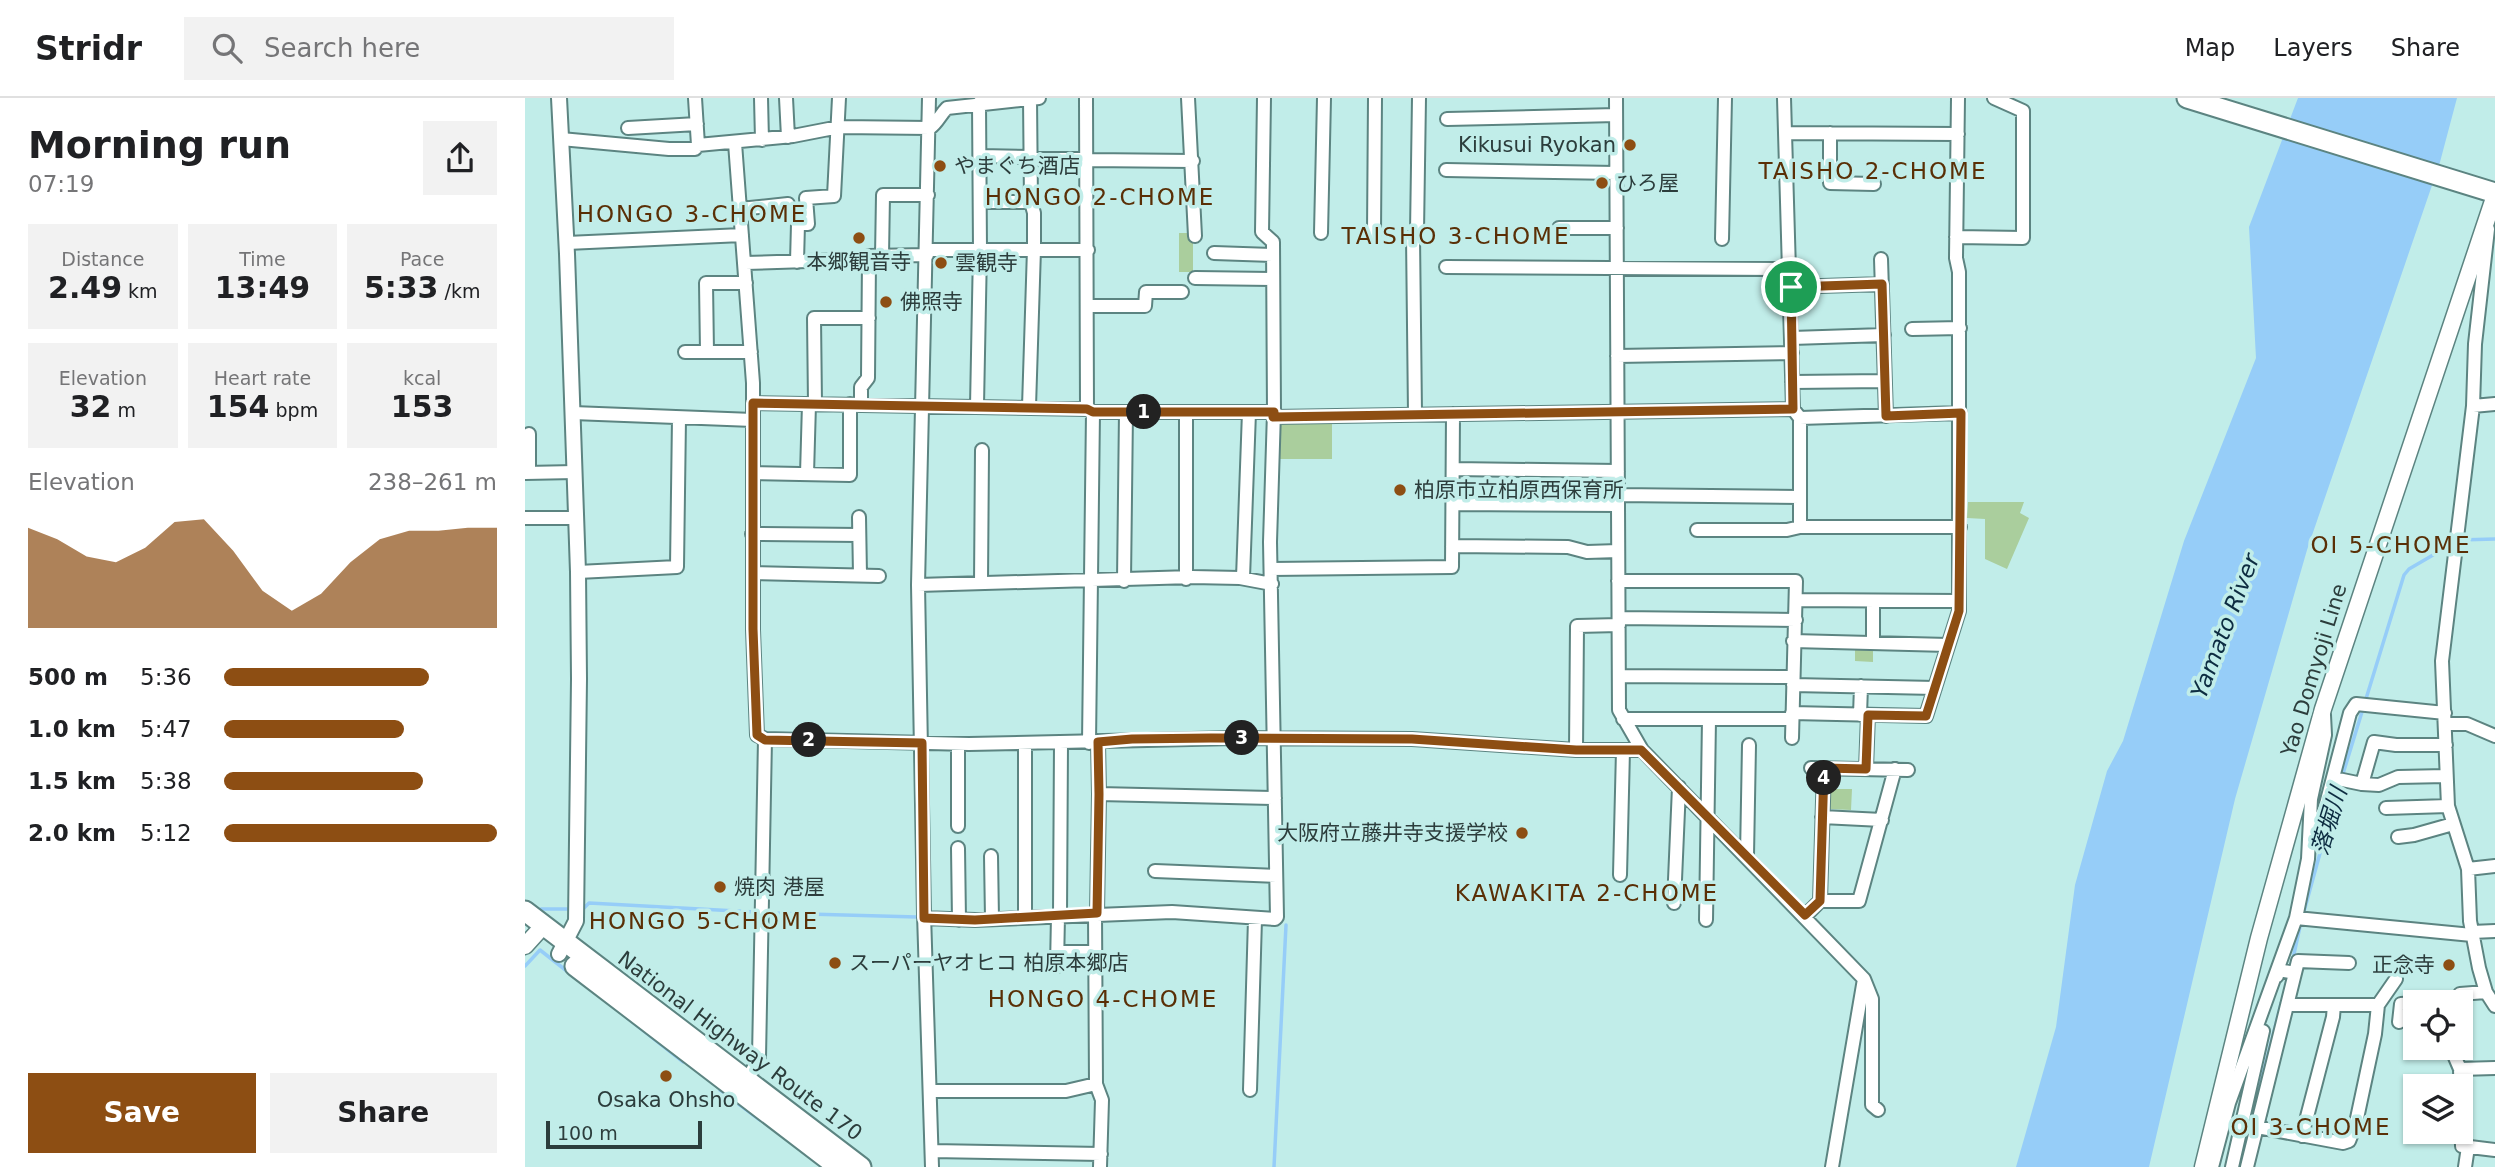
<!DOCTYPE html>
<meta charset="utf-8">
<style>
:root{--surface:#fff;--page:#f2f2f2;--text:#202124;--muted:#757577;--line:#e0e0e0;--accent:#8d4e13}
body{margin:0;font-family:"DejaVu Sans","Noto Sans JP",sans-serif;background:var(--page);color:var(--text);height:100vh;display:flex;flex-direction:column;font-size:26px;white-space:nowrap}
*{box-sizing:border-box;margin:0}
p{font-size:23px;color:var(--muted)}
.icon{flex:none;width:38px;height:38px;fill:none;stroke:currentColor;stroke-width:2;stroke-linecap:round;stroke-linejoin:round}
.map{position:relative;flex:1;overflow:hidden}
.panel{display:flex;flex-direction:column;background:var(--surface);width:525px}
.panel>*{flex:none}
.buttons{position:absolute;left:1878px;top:892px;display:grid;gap:14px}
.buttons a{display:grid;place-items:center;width:70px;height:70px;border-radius:0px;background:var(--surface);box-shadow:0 2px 5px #0004;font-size:35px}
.scale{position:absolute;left:21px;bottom:18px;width:156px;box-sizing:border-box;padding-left:7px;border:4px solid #2c3d3c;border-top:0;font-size:19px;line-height:24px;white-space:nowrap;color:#2c3d3c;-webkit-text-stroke:5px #c1ede9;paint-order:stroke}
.pin{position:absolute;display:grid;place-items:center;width:60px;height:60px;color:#fff;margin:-30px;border:4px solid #fff;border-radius:50%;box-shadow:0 2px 7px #0007}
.km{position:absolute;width:35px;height:35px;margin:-18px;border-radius:50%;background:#222;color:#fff;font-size:19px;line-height:35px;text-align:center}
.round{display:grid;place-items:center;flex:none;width:74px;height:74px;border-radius:0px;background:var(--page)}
.head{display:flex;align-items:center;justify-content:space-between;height:119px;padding:0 28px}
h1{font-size:38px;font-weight:600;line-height:52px}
.figures{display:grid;grid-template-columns:repeat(3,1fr);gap:10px;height:119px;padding:7px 28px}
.figures div{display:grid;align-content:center;border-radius:0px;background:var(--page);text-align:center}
.figures b{font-size:30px;font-weight:600}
.figures small{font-size:19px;font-weight:400}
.figures p{font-size:19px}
.chart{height:196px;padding:14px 28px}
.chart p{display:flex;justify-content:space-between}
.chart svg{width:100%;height:126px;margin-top:7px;fill:var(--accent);opacity:.7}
.button{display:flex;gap:14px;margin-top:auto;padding:14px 28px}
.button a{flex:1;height:80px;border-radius:0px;background:var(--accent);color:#fff;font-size:28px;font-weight:600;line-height:80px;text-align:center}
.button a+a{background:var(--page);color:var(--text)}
ul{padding:0 28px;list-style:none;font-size:23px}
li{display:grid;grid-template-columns:112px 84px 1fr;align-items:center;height:52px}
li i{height:18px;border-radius:9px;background:var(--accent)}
header{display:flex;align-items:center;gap:42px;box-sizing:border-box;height:98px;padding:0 35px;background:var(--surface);border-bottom:2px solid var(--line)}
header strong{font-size:33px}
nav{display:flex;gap:38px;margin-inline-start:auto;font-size:24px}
.search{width:490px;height:63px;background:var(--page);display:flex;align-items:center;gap:18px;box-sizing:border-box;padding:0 24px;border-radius:0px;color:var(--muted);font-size:26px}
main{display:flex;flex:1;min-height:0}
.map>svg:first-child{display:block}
</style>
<header>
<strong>Stridr</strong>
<div class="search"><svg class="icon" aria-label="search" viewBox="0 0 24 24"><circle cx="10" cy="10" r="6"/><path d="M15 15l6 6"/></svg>Search here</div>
<nav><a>Map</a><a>Layers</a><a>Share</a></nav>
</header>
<main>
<section class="panel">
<div class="head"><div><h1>Morning run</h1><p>07:19</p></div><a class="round"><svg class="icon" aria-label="share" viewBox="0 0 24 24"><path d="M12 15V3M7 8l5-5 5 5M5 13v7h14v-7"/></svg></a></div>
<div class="figures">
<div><p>Distance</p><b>2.49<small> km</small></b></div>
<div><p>Time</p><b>13:49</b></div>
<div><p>Pace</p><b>5:33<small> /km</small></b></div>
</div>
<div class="figures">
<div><p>Elevation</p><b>32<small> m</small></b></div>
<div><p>Heart rate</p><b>154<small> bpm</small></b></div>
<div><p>kcal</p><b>153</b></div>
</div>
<div class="chart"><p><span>Elevation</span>238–261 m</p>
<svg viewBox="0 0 160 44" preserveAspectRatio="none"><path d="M0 44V9L10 13L20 19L30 21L40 16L50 7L60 6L70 17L80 31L90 38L100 32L110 21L120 13L130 10L140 10L150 9L160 9V44z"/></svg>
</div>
<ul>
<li><b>500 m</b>5:36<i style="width:75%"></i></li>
<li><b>1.0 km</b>5:47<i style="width:66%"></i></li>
<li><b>1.5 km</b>5:38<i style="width:73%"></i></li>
<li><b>2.0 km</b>5:12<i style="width:100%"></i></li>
</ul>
<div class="button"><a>Save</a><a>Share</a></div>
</section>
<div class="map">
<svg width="1970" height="1069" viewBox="0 0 1970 1069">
<rect width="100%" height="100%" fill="#c1ede9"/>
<path fill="#aace9d" d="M654 135H668V174H654Z
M759 322H807V361H752V331Z
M1443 404H1499L1495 415 1504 420 1482 471 1460 461V421L1442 420Z
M1330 547H1348V564L1330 563Z
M1306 691H1327L1326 712 1305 711Z"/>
<path fill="#96cdf8" d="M1773 0H1932L1915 64 1782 452 1710 701 1624 1069H1491L1531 929 1550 787 1582 673 1598 643 1659 443 1731 260 1724 129Z"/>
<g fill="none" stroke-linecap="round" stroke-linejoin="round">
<path stroke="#96cdf8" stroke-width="3.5" d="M1934 442 1970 441
M1817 679 1879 477 1884 471 1927 446
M16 811H42
M57 812 64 805 230 814
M246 815 392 819
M1778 817 1814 686
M1767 865 1776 824
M0 868 15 852 43 874
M101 919 158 964
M195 992 235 1022
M749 1069 761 827
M1714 1069 1756 906"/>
<defs>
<path id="minor" d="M170 0 173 47 268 38 314 29 405 30C413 24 415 17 422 10L514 0
M236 0 237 42
M261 0 263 39
M404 0 393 487 399 816 407 1069
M561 0 562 311
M663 0 670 138
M1091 0 1094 612 1117 652 1339 881 1347 901V1007L1353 1012
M1259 0 1268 311 1275 320 1435 315
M922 21 1091 17
M103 30 172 26
M1261 35 1433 36
M1305 35V85L1349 86
M36 41 144 51H170L173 47
M210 45 228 285V532L232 637 240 641 444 646 710 640 887 641 1051 652H1117
M455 58 506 59
M506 61H562
M562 62 668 63
M921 72 1091 75
M455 104H506
M215 111 263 106
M1034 130H1092
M1963 131 1950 246 1948 308 1917 563 1923 708 1943 771 1945 823 1954 870 1961 894 1970 908
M892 134 894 0
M796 135 799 0
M849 135 850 0
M888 138 890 316
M1431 139 1498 140V13L1469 0
M1197 141 1200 0
M42 145 217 137
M402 152H563
M689 155 748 157
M357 158 358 97H403
M1356 161 1361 318
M272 164 273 126H283L281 100 309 98 314 0
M220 165 344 161V158L402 157
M921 169 1265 171
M670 180 748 181
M1266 189 1357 186
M563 208H620L621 194H657
M1387 231 1435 230
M1267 240 1359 237
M160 254H226
M182 254 181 185H221
M1092 258 1267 255
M1267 284 1360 283
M228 305 562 311 568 314H749
M290 306 289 220H344
M336 307V289L343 280 344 161
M452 308 455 152 454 5
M1948 308 1970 306
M504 309 509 151V115L506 104 505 0
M661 314V481
M48 315 228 322
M748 319 1268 311
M1275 320V429H1435
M4 336V375
M928 371 1093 373
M0 375 50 374
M228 375 325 377V306
M282 376 284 306
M1093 397 1275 399
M928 406 1093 407
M334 419 335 477
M0 420H51
M1172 432H1262L1275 429
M227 436 334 437
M927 448 1043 449 1062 454 1093 453
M746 471 927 469 928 316
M53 474 152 469 154 320
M228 475 354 478
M718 480 724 314
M599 483 601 314
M1093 483H1271L1267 640
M456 485 457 352
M393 487 667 479 715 480 747 486
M1272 502 1434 503
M1094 520 1271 522
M1268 543 1423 547
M1348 545V503
M1094 578 1268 579
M1268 587 1410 590
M1267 615 1401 618 1434 513V174L1431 160 1433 0
M1335 617 1336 588
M1098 621H1267
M1921 626H1942L1970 638
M564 645 568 314
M433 646V728
M1051 652 1052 528 1094 527
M1286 670 1383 672
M1341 671 1343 617
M1808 680 1837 686 1854 687 1873 679 1921 678
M1837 686 1849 644 1871 647H1921
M574 696 750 700
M1861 710 1923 708
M1297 719 1357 722
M1873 739 1889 737 1928 726
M1786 742 1800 710 1825 615 1831 606 1920 615
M433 750 434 822
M466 758 467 821
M1222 758 1224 647
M1943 771 1970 768
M630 773 751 778
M1095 777 1098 652
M1295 803H1334L1370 671
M1149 805 1154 689
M572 815 574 696 573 644
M570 816 571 986 577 1002 575 1069
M535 817 536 645
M1280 818 1295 803 1299 670
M500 819V645
M399 820 450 822 647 814 750 821 752 819 745 444 749 314 748 144 737 134 739 0
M1771 820 1947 837
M1181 822 1184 621
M1947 834 1970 833
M532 854H570
M532 868 533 818
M1770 875 1773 863 1824 865
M1902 905H1905
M1934 905 1935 896 1961 894
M1762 907H1853
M1874 924 1876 906 1890 905
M1929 950V957L1935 971 1937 1048 1970 1052
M1935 971 1970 970
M222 983 234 959 240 641
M725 992 730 821
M405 993H541L571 986
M1732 1029 1818 1045 1824 1043 1831 1025 1850 936 1853 907 1871 881
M1777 1038 1808 919 1809 907
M407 1053 576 1056
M1307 1069 1339 881
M1687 1069 1704 1005 1771 820 1783 761 1786 701 1800 637 1799 617
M1707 1069 1738 933
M1722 1069 1770 875 1753 872 1752 878
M1940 1069 1943 1049"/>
<path id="tertiary" d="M34 0 42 156 53 474 54 581 51 823 34 856"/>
<path id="secondary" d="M0 848 19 827
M1678 1069 1734 840 1798 611 1970 97"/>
<path id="trunk" d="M1662 0 1970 95
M0 813 336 1069
M50 868 313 1069"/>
</defs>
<use href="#minor" stroke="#5c8481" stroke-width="16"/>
<use href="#tertiary" stroke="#5c8481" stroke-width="18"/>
<use href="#secondary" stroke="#5c8481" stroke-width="19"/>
<use href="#trunk" stroke="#5c8481" stroke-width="23"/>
<use href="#minor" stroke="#fff" stroke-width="12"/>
<use href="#tertiary" stroke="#fff" stroke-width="14"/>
<use href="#secondary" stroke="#fff" stroke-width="16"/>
<use href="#trunk" stroke="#fff" stroke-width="19"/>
</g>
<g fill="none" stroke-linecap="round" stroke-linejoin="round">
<defs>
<path id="route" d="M1357 186 1361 318 1436 315 1434 513 1401 618 1343 617 1341 671 1299 670 1295 803 1280 817 1116 652H1051L887 641 686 640 607 641 573 644 574 696 572 815 450 822 399 820 397 645 240 642 232 637 228 531V305L562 311 568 314H749L748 319 1268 311 1266 189Z"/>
</defs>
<use href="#route" stroke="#fff" stroke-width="14"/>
<use href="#route" stroke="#8d4e13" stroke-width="9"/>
</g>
<g fill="#8d4e13" stroke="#c1ede9" stroke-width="2.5">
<circle cx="1105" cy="47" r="7"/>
<circle cx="415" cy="68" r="7"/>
<circle cx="1077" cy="85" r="7"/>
<circle cx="334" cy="140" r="7"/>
<circle cx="416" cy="165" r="7"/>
<circle cx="361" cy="204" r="7"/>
<circle cx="875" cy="392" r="7"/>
<circle cx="997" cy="735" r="7"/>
<circle cx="195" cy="789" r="7"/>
<circle cx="310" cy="865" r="7"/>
<circle cx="1924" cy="867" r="7"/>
<circle cx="141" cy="978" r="7"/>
</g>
<g text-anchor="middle" stroke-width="7" stroke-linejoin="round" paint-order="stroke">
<g font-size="21" fill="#2c3d3c" stroke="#c1ede9" text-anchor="start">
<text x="1091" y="54" text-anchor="end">Kikusui Ryokan</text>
<text x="429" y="75">やまぐち酒店</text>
<text x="1091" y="92">ひろ屋</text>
<text x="334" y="171" text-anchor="middle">本郷観音寺</text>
<text x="430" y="172">雲観寺</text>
<text x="375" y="211">佛照寺</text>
<text x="889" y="399">柏原市立柏原西保育所</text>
<text x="983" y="742" text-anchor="end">大阪府立藤井寺支援学校</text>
<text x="209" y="796">焼肉 港屋</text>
<text x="324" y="872">スーパーヤオヒコ 柏原本郷店</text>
<text x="1910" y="874" text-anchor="end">正念寺</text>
<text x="141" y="1009" text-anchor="middle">Osaka Ohsho</text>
</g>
<g font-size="21" fill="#2c3d3c" stroke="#c1ede9">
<text transform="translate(1789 572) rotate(-73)" y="7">Yao Domyoji Line</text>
<text transform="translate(215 948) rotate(37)" y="7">National Highway Route 170</text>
</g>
<g font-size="23" letter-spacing="2" fill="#5a2f06" stroke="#c1ede9">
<text x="1348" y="81">TAISHO 2-CHOME</text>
<text x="575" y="107">HONGO 2-CHOME</text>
<text x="167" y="124">HONGO 3-CHOME</text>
<text x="931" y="146">TAISHO 3-CHOME</text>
<text x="1866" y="455">OI 5-CHOME</text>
<text x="1062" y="803">KAWAKITA 2-CHOME</text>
<text x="179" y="831">HONGO 5-CHOME</text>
<text x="578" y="909">HONGO 4-CHOME</text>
<text x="1786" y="1037">OI 3-CHOME</text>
</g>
<g font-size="23" font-style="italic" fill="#0d2c41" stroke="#c1ede9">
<text transform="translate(1700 528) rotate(-69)" y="8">Yamato River</text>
<text transform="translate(1804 723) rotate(-73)" y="8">落堀川</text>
</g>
</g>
</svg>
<div class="buttons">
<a><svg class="icon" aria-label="locate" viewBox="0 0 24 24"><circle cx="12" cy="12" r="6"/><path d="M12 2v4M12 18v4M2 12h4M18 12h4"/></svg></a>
<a><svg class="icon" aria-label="layers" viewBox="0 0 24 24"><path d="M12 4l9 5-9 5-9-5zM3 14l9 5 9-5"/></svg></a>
</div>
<div class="scale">100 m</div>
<div class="pin" style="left:1266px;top:189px;background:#1e9e55"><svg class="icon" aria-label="arrive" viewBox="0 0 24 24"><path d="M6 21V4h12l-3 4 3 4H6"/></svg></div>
<b class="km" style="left:619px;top:314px">1</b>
<b class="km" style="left:284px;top:642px">2</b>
<b class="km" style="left:717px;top:640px">3</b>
<b class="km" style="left:1299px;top:680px">4</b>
</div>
</main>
